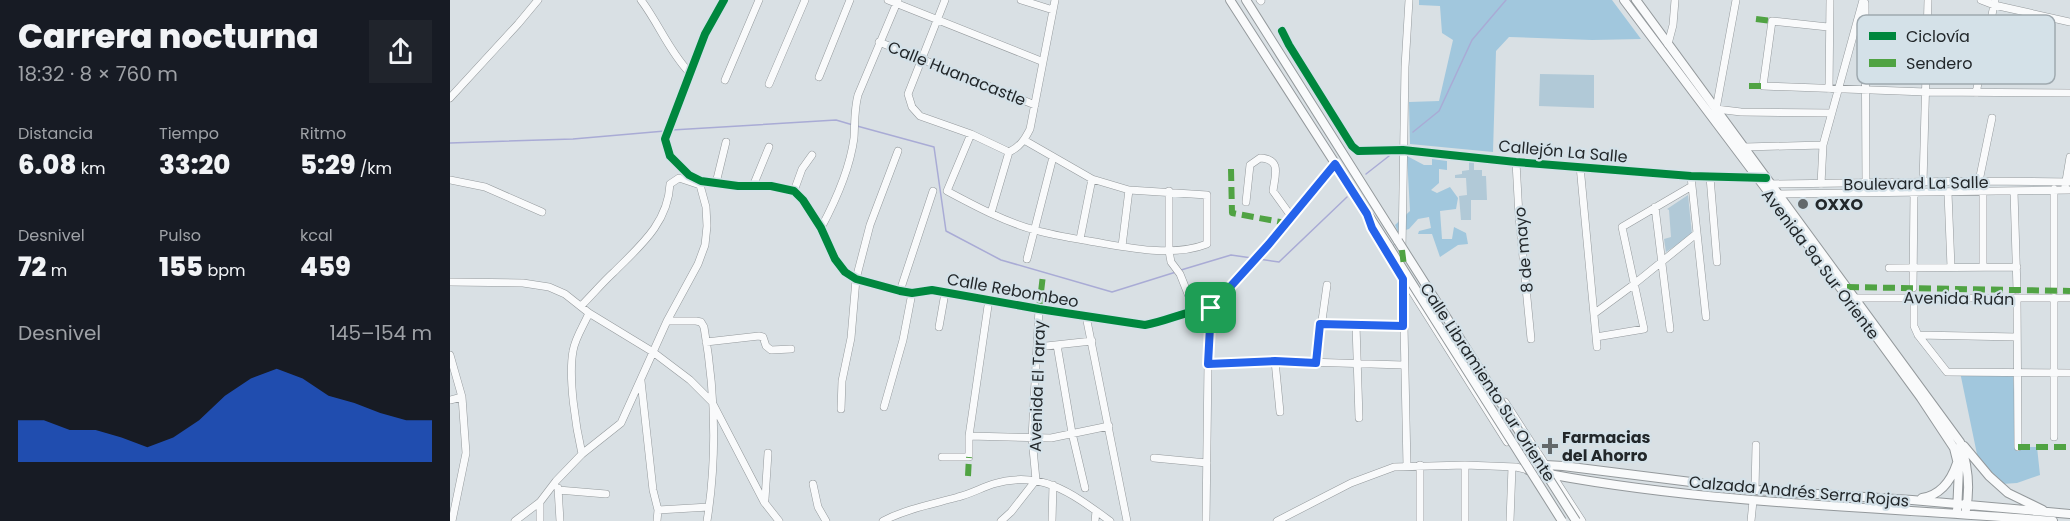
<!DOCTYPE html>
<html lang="es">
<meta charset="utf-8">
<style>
:root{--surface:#171b24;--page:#20242c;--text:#f1f3f6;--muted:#9ea1a6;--accent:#2563eb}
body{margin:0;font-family:Poppins,sans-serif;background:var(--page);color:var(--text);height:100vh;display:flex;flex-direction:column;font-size:22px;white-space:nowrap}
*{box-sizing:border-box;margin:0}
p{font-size:20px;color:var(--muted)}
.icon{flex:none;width:33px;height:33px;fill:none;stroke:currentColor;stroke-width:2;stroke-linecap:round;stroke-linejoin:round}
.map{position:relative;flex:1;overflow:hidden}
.sheet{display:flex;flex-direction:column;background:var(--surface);width:450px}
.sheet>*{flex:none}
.pin{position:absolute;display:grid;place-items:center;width:51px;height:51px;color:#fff;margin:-26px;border-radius:12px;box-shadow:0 3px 9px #0006}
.round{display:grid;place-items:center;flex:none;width:63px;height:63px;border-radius:0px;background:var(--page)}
.headline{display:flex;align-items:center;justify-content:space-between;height:102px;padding:0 18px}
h1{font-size:33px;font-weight:800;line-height:45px}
.stats{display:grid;grid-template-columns:repeat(3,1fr);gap:9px;height:102px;padding:6px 18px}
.stats div{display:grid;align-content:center}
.stats b{font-size:26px;font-weight:800}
.stats small{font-size:16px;font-weight:400}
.stats p{font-size:16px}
.chart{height:168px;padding:12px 18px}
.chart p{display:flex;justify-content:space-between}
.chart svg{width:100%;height:108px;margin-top:6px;fill:var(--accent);opacity:.7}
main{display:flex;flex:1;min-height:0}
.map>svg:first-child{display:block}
</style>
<main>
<section class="sheet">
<div class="headline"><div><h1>Carrera nocturna</h1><p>18:32 · 8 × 760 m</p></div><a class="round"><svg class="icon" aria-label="share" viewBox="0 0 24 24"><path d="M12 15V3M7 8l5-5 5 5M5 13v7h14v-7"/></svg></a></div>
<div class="stats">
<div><p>Distancia</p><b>6.08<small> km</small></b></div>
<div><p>Tiempo</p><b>33:20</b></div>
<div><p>Ritmo</p><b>5:29<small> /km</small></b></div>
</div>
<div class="stats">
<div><p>Desnivel</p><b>72<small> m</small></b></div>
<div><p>Pulso</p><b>155<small> bpm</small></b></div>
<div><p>kcal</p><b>459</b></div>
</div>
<div class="chart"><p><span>Desnivel</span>145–154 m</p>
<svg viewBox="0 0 160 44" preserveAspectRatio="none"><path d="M0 44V27L10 27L20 31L30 31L40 34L50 38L60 34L70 27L80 17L90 10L100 6L110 10L120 17L130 20L140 24L150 27L160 27V44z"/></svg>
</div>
</section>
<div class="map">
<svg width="1620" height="521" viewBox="0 0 1620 521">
<rect width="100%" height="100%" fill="#d9e0e4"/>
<path fill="#b1c9d7" d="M1090 74 1144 75V108L1089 106Z
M1019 162H1024V170H1032V176H1036L1037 200H1021V220H1011L1009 196 1017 195 1016 178H1005V175L1012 174V171L1019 170Z
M1238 195 1242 235 1216 252 1214 239 1221 237 1219 210 1217 209Z"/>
<path fill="#a1c7dd" d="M969 0H1162L1191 39 1142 40 1059 37 1046 51 1043 152 960 144 959 102 989 101 1003 40 992 33 990 6 969 5Z
M957 156 974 165H982V159L997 161V170L989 169V183L981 190 987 193 1000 187 1008 198 1006 209 990 211 992 239H1002L1004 227 1016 233 1018 244 1008 245 990 257 982 234H968L969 231 981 228 979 217 968 219 959 229 948 232 945 225 960 211Z
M1510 372 1563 373 1567 447H1587L1590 475 1567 483 1552 484 1528 459Z"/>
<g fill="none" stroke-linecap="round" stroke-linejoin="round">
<path stroke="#a9abd5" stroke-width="1.5" d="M407 126 484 147 496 231 551 260 662 292 726 272
M222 130 386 120 403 125
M963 132 989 111 1022 40 1056 0
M0 143 123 139 215 131
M916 174 939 156
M809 259 829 262 897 197
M731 270 781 255 802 258"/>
<defs>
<path id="minor" d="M191 0C209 24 219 51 239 72
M274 0 255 34 215 139 220 156 239 175 251 181 288 186H321L344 191 353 200 371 228 385 259 395 272 406 279 450 291 462 293 482 290 589 309 695 325C718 321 738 310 761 308L819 244 885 164
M438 0 591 61
M495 0 458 94 462 107 470 116 521 134 559 152C570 147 575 139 580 129L605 0
M571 0 603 10
M810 0 811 1
M1286 0 1266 109 1291 112 1381 113
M1531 0 1544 5 1620 22
M1415 3 1416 183
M1378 27 1322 21 1313 86 1476 92 1620 93
M832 31 839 45 902 146 908 151 953 150 1066 162 1241 176 1310 178
M429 42 585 105
M1218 44 1223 25 1225 0
M369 77 400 0
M275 80 309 0
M319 84 355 0
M1379 89 1380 0
M1526 93 1545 0
M0 98 68 24 88 0
M521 134 497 191C525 206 555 222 585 230 602 235 621 238 639 241 676 247 721 258 757 244V195L679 190 642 179 574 140
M1295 147 1373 145
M1066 162 1069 216 1081 339
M1130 166 1147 347
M1260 177 1267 262
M0 180 35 187 92 212
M1529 181 1542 118
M266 183 276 142
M1320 184 1529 181 1620 182
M1371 184 1373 145 1413 0
M303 186 319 147
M1242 186 1256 317
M1615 187 1620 157
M344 191 352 169 362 155
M719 191V251L721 262 730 274 744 309
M1564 191 1567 290
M1498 193 1501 267
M1324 194 1620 190
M796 202 800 165 810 158C832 159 825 175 823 191L841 216
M1205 207 1220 329
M541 213 559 152
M919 219 922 228 1057 442
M371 228C385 202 400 168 404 138 405 123 404 110 408 95L448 0
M630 239 642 179
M672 246 679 190
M952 249 955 67 959 0
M577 259 603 157
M1533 267V192
M1439 268 1567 267
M953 279 957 466
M0 282 73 283 99 287 115 294 139 313 203 352 240 380 262 402 314 502 329 521
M1463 288 1464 193 1473 183 1478 0
M450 291 483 191
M1604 291V189
M1464 297V326L1468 335 1497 372 1620 373
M1401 298H1620
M1567 299 1568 447
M131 306C142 295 152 283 164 272 190 246 218 223 220 184L229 178 250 185
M1145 313 1183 285 1246 234
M636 316 677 521
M217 321H246L251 322 254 327C265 390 267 458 257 521
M870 324 953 326
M906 325 909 418
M489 327 495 293
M1468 335 1567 337
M1146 337 1194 329 1172 227 1242 186 1241 176
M256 342 309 336 313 337 316 346 321 350 341 349
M607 345 622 433 635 488
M587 347 642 341
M0 355 12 397 16 453 2 521
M825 361 830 412
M866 363 877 285
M758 364 825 361 953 365
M191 381 203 490 208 510 207 521
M0 400 12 397
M1055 402 1132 521
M434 407 453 340 462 293
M391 409 392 381 401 338 406 279 420 225 448 151
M519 436 601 438 659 426
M1604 437V299
M132 454C126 428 118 378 123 351 125 338 134 325 139 313
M492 457H519V436L539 299
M704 458 757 463
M363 484 368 507 376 521
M108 488 110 521
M108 490 156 494
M1305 490 1306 445
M315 499 318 453
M90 502V521
M208 510 259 507
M65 521 90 502 106 481 132 454 171 423 217 321 248 264 255 245 257 226 256 207 250 185 251 181
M433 521C456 509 483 504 508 497 520 494 531 488 543 484 591 469 623 494 660 521
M551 521 561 512 586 480 582 438 589 309
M602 521 603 485
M645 521 646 511
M756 521 758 364 761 308
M827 521 901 483 944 467 1015 465 1066 467 1078 470
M970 521V465
M1015 521V465
M1060 521 1062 467
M1301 521 1303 501"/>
<path id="major" d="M780 0 939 247
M796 0 948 241
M1174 0 1398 298 1471 398 1504 448 1509 468 1507 513
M1186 0 1510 442C1518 465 1521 489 1515 514
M1514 446 1539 476 1558 493 1593 510
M1078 464 1113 466 1305 490 1462 500 1620 514
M1078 470C1251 505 1428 506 1603 521
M1472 498C1491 495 1501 481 1507 463"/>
</defs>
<use href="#minor" stroke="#94999c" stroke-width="8"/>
<use href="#major" stroke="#94999c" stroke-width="10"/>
<use href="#minor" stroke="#f9fafb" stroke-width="7"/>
<use href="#major" stroke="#f9fafb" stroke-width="8"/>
<defs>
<path id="major-bridge" d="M948 241 1126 521
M939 247 1112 521"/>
</defs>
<use href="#major-bridge" stroke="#94999c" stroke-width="10" stroke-linecap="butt"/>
<use href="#major-bridge" stroke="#f9fafb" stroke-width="8"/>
<path stroke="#50a343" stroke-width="6" stroke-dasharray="12 6" stroke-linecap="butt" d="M1306 19 1322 21
M1299 86H1313
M781 169 782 213 836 223
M952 250 954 266
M1397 287 1620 291
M589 309 593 275
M1568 447H1620
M518 476 519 457"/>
<defs>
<path id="cycleway" d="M274 0 255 34 215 139 220 156 239 175 251 181 288 186H321L344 191 353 200 371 228 385 259 395 272 406 279 450 291 462 293 482 290 589 309 695 325C718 321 738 310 761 308L819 244 885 164
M832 31 839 45 902 146 908 151 953 150 1066 162 1241 176 1316 178"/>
</defs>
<use href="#cycleway" stroke="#d4e1e8" stroke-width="11"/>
<use href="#cycleway" stroke="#00873e" stroke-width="8"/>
</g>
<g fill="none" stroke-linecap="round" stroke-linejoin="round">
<defs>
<path id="route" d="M885 164 917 214 922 228 953 279V326L870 324 866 363 825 361 758 364 761 308 819 244Z"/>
</defs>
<use href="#route" stroke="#fff" stroke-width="12"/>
<use href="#route" stroke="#2563eb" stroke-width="8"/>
</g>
<g fill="#62686b" stroke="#d4e1e8" stroke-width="2">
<circle cx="1353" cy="204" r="6"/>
<path d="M1097 437h6v6h6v6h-6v6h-6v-6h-6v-6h6z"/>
</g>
<g text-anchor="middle" stroke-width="4.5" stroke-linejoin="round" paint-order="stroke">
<g font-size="16" fill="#22272a" stroke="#d4e1e8">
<text transform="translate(507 73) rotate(22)" y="6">Calle Huanacastle</text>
<text transform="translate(1113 151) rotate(5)" y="6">Callejón La Salle</text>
<text transform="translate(1466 183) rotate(-1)" y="6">Boulevard La Salle</text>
<text transform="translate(1073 250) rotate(-95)" y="6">8 de mayo</text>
<text transform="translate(1371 264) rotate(53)" y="6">Avenida 9a Sur Oriente</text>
<text transform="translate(563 290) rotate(10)" y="6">Calle Rebombeo</text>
<text transform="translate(1509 298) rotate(1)" y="6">Avenida Ruán</text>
<text transform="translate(1038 382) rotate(57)" y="6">Calle Libramiento Sur Oriente</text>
<text transform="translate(587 386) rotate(-88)" y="6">Avenida El Taray</text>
<text transform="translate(1349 491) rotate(5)" y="6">Calzada Andrés Serra Rojas</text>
</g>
<g font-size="16" font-weight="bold" fill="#22272a" stroke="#d4e1e8" text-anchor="start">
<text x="1365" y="210">OXXO</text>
<text x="1112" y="443">Farmacias<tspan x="1112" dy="18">del Ahorro</tspan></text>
</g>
</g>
<rect x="1407" y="15" width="198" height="69" rx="9" fill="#d4e1e8" stroke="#9fa9af" stroke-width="1.5"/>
<rect x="1419" y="32" width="27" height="8" fill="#00873e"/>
<rect x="1419" y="59" width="27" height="8" fill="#50a343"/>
<g font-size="16" fill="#22272a">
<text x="1456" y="42">Ciclovía</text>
<text x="1456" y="69">Sendero</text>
</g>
</svg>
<div class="pin" style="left:761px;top:308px;background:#1e9e55"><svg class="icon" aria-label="arrive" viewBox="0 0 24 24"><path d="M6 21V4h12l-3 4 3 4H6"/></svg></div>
</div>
</main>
